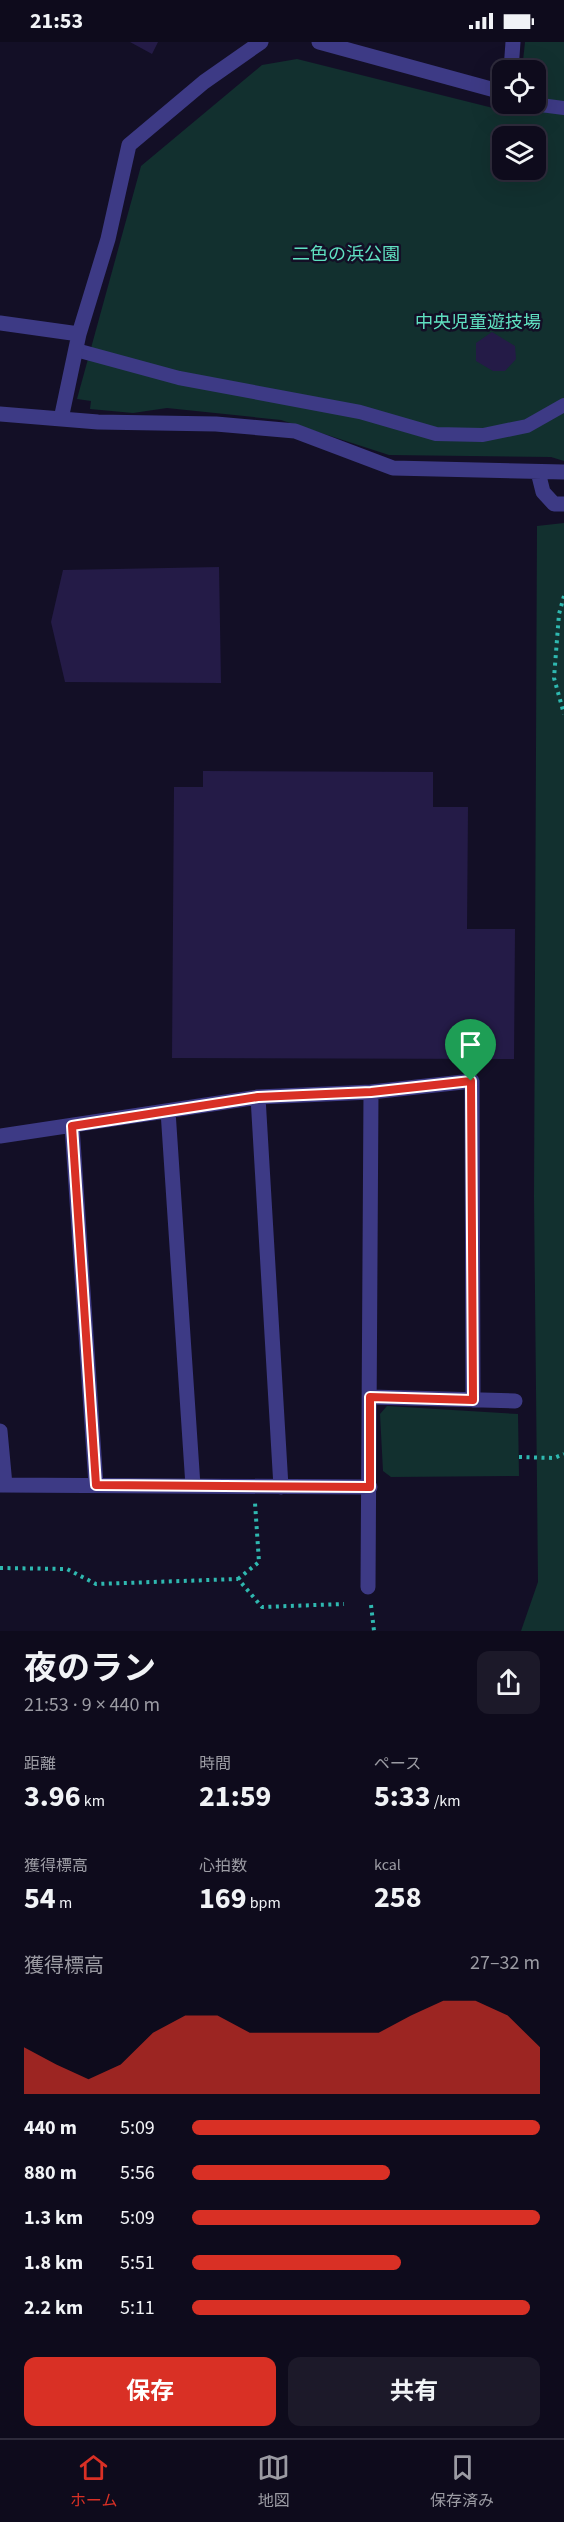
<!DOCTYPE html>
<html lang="ja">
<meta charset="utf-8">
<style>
:root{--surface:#0e0b1c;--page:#1c1929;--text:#f1f3f6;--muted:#9b9ba3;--line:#2e2b3b;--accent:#d93025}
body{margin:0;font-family:"Source Sans 3","Noto Sans JP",sans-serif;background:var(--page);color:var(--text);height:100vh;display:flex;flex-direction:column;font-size:22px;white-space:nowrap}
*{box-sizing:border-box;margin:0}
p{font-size:20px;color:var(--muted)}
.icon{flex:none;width:33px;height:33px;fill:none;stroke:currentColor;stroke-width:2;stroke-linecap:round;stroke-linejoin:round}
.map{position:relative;height:1589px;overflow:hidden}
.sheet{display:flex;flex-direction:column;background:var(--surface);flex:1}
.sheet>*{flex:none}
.buttons{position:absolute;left:492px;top:18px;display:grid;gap:12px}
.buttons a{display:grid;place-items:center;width:54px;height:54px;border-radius:12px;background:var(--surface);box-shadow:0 6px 24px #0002,0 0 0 2px var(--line);font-size:30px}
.pin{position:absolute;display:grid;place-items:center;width:51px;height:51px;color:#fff;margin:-62px -26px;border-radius:50% 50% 50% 0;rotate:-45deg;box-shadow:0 0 6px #0007}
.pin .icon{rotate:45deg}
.round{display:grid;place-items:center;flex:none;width:63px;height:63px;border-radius:12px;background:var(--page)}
.head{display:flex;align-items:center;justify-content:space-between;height:102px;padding:0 24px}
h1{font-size:33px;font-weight:700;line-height:45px}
.stats{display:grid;grid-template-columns:repeat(3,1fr);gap:9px;height:102px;padding:6px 24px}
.stats div{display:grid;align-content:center}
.stats b{font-size:30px;font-weight:700}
.stats small{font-size:16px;font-weight:400}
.stats p{font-size:16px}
.chart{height:168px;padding:12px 24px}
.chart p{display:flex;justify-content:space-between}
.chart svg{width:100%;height:108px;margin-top:6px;fill:var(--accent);opacity:.7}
.button{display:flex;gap:12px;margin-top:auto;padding:12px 24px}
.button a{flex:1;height:69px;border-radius:12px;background:var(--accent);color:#fff;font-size:24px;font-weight:700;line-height:69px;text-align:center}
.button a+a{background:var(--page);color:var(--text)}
ul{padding:0 24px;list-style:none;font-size:20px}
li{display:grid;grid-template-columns:96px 72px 1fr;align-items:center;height:45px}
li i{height:15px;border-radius:8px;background:var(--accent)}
.status{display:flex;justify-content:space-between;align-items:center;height:42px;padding:0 30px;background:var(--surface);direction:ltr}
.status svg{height:16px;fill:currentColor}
.dock{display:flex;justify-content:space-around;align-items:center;height:84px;border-top:2px solid var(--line);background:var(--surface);font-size:16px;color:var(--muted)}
.dock a{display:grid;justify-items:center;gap:3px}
.dock .active{color:var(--accent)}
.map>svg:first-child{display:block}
</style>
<div class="status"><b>21:53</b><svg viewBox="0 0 49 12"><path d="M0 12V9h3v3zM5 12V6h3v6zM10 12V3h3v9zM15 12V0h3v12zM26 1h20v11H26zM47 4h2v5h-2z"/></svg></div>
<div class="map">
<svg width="564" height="1589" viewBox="0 0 564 1589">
<rect width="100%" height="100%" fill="#130f26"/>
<path fill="#12302f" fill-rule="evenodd" d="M525 0H564V419L551 415 389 413 281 378 167 366 133 371 90 367 91 359 77 357 141 124 262 23 297 17 517 72 518 62H536V28H522ZM502 94H536V128H502Z
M564 481V1589H521L538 1540 534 1155 537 484Z
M387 1364 518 1372 519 1434 391 1435 383 1429 380 1372Z"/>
<path fill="#241b47" d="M130 0H158L152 12Z
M492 290 515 304 516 317 505 329H493L476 319V301Z
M219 525 221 641 65 640 51 580 63 528Z
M203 729 433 730V765H468L467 887H515L514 1017 172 1016 174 745H203Z"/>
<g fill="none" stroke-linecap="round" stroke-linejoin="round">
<path stroke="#2fb8b0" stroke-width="4" stroke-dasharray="3 4.5" stroke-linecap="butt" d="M564 554 559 572 554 636 564 672
M519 1415 554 1416 564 1412
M0 1526 67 1527 96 1542 238 1537 262 1565 344 1562
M238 1537 259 1520 255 1461
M371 1563 374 1589"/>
<path stroke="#3d3a85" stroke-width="14" d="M533 62 564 66
M76 308 179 336 360 370 436 392 483 393 527 384 564 363"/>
<path stroke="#3d3a85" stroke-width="15" d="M319 0 502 50
M511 28 513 0
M0 281 79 292 108 197 129 103 204 40 261 0
M0 372 98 380 216 382 295 389 393 426 564 430
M61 377 79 292
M538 430 543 450 554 462H564
M371 1050 472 1039 473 1358
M258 1055 281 1445
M168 1069 193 1444
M72 1084 96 1443
M0 1094 258 1055 371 1050 368 1545
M370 1355 515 1359
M0 1389 5 1443
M0 1443 370 1445"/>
</g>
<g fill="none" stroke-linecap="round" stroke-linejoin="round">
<defs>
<path id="route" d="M471 1039 473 1358 370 1355V1445L96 1443 72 1084 258 1055 371 1050Z"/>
</defs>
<use href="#route" stroke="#fff" stroke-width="12"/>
<use href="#route" stroke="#d93025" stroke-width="8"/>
</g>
<g text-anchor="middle" stroke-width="5" stroke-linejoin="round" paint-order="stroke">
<g font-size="18" fill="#5fe0c0" stroke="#130f26">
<text x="346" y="218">二色の浜公園</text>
<text x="478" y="286">中央児童遊技場</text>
</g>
</g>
</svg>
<div class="buttons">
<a><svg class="icon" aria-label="locate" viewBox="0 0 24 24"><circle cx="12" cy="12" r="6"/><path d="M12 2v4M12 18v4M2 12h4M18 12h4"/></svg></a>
<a><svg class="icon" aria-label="layers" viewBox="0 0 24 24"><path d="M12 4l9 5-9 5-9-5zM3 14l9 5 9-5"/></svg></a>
</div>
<div class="pin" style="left:471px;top:1039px;background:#1e9e55"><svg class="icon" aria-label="arrive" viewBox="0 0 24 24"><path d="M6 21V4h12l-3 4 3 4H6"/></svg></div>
</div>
<section class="sheet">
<div class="head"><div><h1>夜のラン</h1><p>21:53 · 9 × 440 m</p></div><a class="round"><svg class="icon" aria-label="share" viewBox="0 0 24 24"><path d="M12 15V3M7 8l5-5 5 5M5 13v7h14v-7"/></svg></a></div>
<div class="stats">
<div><p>距離</p><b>3.96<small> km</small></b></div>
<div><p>時間</p><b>21:59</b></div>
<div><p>ペース</p><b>5:33<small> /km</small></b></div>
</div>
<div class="stats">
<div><p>獲得標高</p><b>54<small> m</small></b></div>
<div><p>心拍数</p><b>169<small> bpm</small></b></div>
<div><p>kcal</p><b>258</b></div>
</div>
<div class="chart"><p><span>獲得標高</span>27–32 m</p>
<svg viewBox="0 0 160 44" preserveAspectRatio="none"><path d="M0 44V25L10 32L20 38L30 32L40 19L50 12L60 12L70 19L80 19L90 19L100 19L110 19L120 12L130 6L140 6L150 12L160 25V44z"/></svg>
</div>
<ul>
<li><b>440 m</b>5:09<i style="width:100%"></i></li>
<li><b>880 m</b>5:56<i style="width:57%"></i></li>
<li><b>1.3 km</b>5:09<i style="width:100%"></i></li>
<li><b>1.8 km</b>5:51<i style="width:60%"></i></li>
<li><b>2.2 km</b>5:11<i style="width:97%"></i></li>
</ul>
<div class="button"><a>保存</a><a>共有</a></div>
</section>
<nav class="dock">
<a class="active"><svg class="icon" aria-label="home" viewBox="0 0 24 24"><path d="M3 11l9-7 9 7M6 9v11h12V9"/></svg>ホーム</a>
<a><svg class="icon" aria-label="map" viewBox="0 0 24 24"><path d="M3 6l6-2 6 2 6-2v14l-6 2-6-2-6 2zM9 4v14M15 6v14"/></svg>地図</a>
<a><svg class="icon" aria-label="saved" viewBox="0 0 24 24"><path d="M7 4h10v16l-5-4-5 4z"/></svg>保存済み</a>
</nav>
